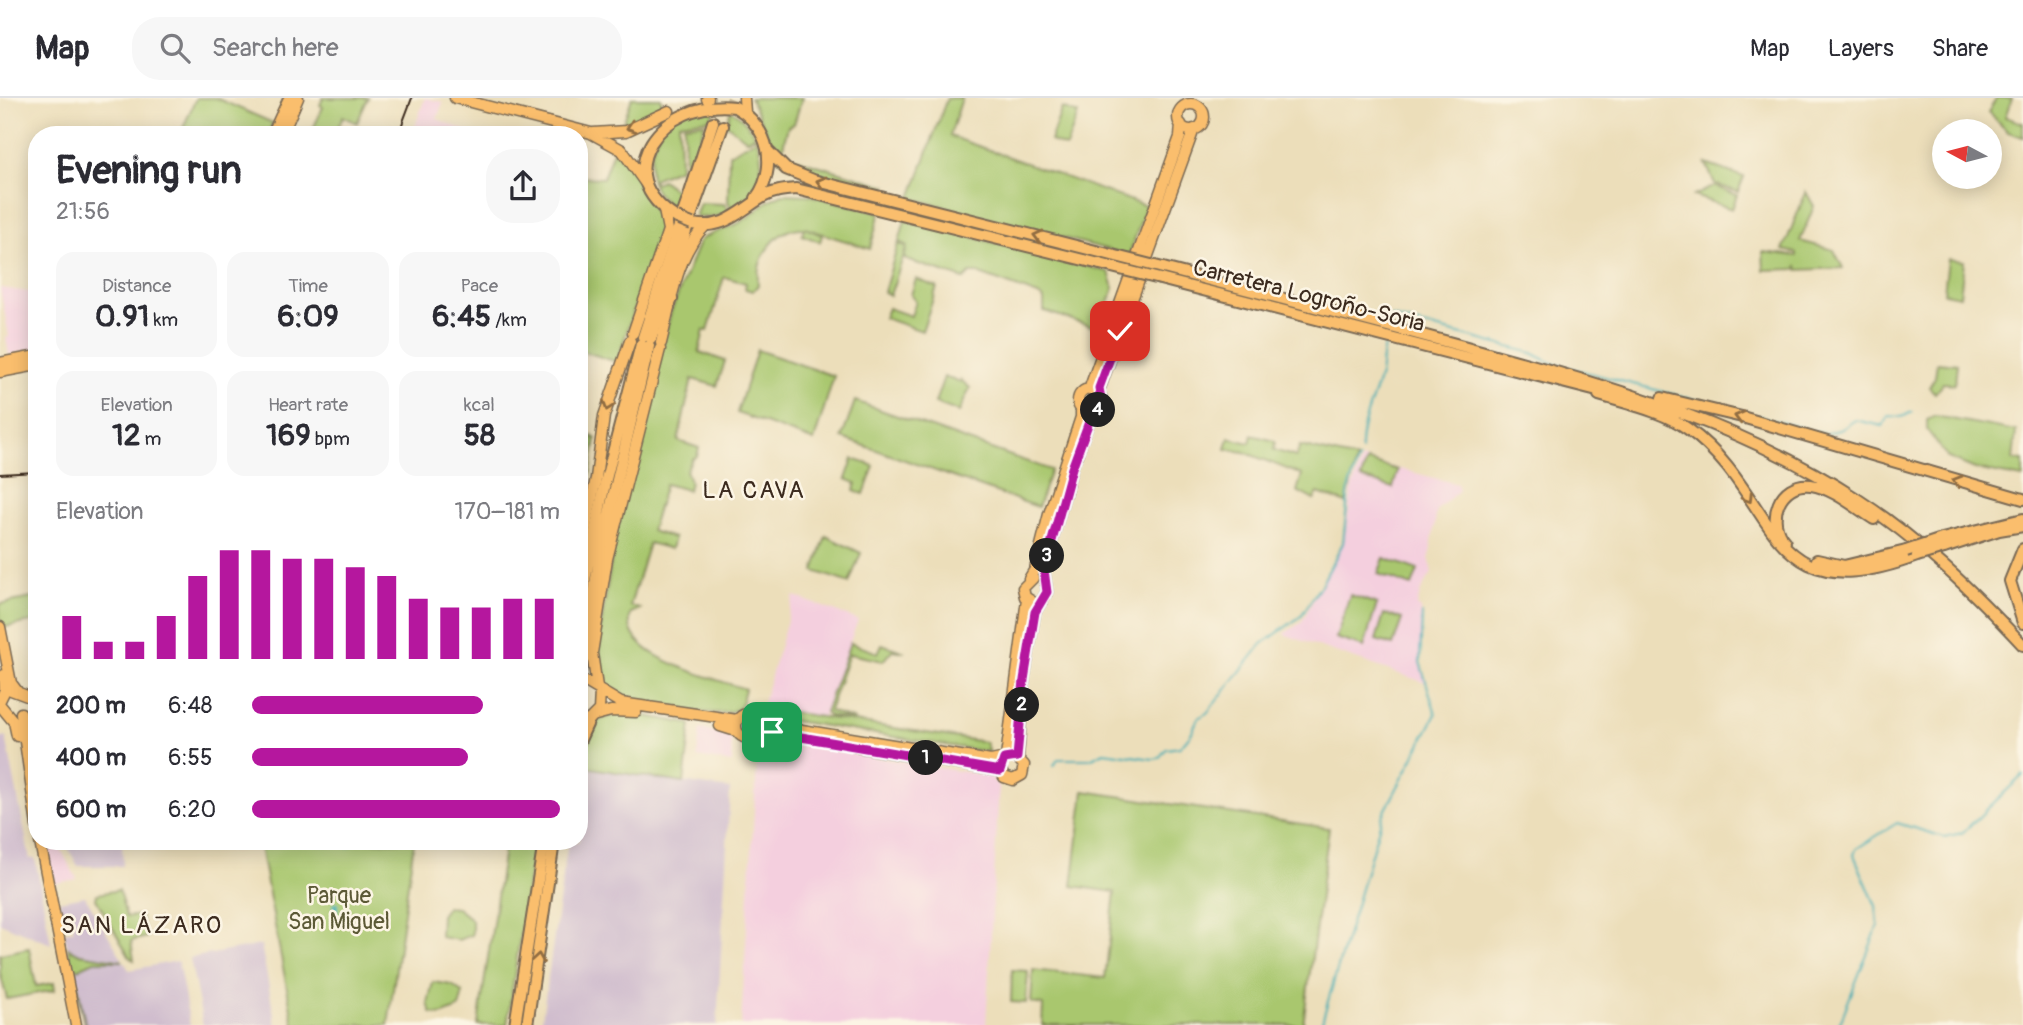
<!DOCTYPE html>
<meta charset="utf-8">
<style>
:root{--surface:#fff;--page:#f7f7f7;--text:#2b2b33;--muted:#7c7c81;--line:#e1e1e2;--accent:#b5179e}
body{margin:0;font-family:Pangolin,sans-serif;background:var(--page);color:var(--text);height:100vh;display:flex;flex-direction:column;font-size:26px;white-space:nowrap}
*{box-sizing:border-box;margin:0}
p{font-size:23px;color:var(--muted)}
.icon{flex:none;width:38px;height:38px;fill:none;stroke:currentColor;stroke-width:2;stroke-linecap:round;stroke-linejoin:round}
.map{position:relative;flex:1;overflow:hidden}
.drawer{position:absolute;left:28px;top:28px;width:560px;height:724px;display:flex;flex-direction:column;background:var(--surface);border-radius:28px;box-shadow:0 4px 18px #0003}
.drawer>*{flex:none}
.needle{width:46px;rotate:277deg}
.tools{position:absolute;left:1932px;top:21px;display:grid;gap:14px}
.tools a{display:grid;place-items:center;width:70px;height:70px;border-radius:50%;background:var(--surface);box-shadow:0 4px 18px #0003;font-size:35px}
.pin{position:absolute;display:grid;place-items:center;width:60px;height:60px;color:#fff;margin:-30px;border-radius:14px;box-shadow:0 4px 10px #0006}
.km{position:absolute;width:35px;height:35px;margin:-18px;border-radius:50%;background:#222;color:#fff;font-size:19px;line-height:35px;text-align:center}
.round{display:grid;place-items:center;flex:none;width:74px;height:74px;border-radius:28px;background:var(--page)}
.head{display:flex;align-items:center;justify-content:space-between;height:119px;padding:0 28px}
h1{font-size:38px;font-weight:700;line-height:52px}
.stats{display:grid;grid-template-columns:repeat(3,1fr);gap:10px;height:119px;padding:7px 28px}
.stats div{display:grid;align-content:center;border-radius:18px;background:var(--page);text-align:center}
.stats b{font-size:30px;font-weight:700}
.stats small{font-size:19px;font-weight:400}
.stats p{font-size:19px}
.chart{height:196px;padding:14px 28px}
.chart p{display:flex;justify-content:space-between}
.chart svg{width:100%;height:126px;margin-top:7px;stroke:var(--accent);stroke-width:6}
ul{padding:0 28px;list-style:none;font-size:23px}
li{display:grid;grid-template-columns:112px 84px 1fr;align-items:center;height:52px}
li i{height:18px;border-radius:9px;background:var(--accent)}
header{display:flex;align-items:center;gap:42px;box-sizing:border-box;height:98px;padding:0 35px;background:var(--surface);border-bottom:2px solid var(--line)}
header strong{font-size:33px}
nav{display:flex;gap:38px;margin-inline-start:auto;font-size:24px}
.search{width:490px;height:63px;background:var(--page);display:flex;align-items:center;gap:18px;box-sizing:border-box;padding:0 24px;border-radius:28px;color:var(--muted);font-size:26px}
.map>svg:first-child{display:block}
</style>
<header>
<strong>Map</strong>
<div class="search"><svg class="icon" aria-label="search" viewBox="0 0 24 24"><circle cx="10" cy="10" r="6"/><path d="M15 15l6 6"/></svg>Search here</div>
<nav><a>Map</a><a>Layers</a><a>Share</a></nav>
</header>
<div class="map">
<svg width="2023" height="927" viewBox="0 0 2023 927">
<rect width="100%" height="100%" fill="#fcf5e5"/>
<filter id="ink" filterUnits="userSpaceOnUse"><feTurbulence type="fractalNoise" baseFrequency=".0143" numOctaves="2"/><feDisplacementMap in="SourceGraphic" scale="14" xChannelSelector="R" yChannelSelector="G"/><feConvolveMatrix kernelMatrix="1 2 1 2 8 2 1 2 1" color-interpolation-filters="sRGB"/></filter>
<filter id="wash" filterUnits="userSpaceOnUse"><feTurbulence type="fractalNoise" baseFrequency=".00686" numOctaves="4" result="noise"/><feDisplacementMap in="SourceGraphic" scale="28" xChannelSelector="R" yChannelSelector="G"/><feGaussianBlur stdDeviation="1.57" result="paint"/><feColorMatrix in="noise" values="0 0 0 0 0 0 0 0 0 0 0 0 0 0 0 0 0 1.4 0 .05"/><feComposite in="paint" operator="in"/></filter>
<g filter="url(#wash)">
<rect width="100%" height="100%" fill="#ecdeba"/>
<path fill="#f4cfde" d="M425 0 443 4 437 21 477 37H412Z
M0 190 37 195V251L9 257 6 239 9 238Z
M1362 361 1457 386 1459 392 1437 412 1429 462 1432 475 1421 492 1417 508 1421 511 1420 567 1426 585 1283 536 1301 525 1344 444 1352 389Z
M794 498 858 522 823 618 762 609Z
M700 631 731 637 733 641 731 643 732 665 697 659Z
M766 642 990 678 999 689 986 927H741L758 649Z
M49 744 58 746 77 781 52 786 44 748Z"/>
<path fill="#d0bdce" d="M6 639 30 761 35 760 51 846 0 825V641Z
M580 669 730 691 717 927H541L568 744H579Z
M65 744H122L123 768H78Z
M85 798 129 872 178 863 190 927H83L64 834 73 832 74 820 63 822 59 803Z
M261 847 276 927H203L190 860Z"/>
<path fill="#a9c76e" stroke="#727846" stroke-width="2" d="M196 0H216L273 25 267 37H180Z
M323 0H368L357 25 343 18 335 37 313 31 323 9 320 7Z
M632 0H661L662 7 622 28Z
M750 0H802L794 26 788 28 782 53 787 58 887 88 885 95 789 68 778 60Z
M947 0H962L950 38 1146 108 1129 157 911 100Z
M1997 0H2012L2005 19 2023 25V39L2008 34 1988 14Z
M716 6 711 21 679 25 680 70 653 81 655 85 662 82 684 99 679 113C649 98 645 72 655 43 659 34 661 26 669 19 682 8 699 6 716 6Z
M1062 10 1078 16 1066 49 1050 43Z
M731 12C786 48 761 126 695 119L700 105 724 106 728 112 731 110 728 103 729 56 756 41 754 38 747 42 726 26Z
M705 25 691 66 685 69 684 27Z
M613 53 631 67 661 128 617 264 579 252V79L603 80Z
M1706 66 1744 79 1738 94 1715 86Z
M1714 88 1737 97 1732 111 1694 98Z
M1806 94 1814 108 1800 143 1834 152 1843 170 1798 172 1797 167V171L1764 172 1763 154 1797 158V155L1783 152Z
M783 96 809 97 880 114 870 151 805 130 822 137 820 144 802 137 804 130C776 129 755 160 758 187L753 193 745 191 746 185 724 179 708 233 704 232 699 254 725 263 717 288 692 281 678 343 699 350 697 358 692 361 686 372 690 383 688 392 665 386 651 433 674 440 671 451 649 445 630 508 640 511 631 515C617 559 715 580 745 591L740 610C721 623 643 606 616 598L603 589 595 566 616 433 671 214 700 142C712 134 724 132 737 126 756 117 760 104 783 96Z
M905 122 1109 174 1114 190 1100 231 1044 213V201L1038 197 977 175H970L964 181 904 161 907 148 890 197 884 194 898 146 907 148 899 144Z
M1948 161 1964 163 1960 198 1944 195Z
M916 181 937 189 922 233 884 220 888 210 911 218 916 203 911 197Z
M757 252 834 278 814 343 737 315Z
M1937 264 1957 266 1955 286 1943 285 1935 295 1929 289 1935 279Z
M944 279 959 284 961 282 970 290 959 314 935 305Z
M855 303 1051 372 1038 409 842 340Z
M1935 318 2016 333 2013 362 2023 363V380L1975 371 1948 360 1927 332V322Z
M1252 337 1275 343 1274 352 1296 359 1300 348 1357 361 1346 405 1318 395 1314 402 1297 393 1302 377 1244 354 1226 351 1229 340 1250 345Z
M592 338 596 341 584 413 579 411V395Z
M853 361 874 368 864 396 854 393 856 385 846 381Z
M1367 363 1398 372 1393 390 1361 380Z
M826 438 861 455 849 485 814 473Z
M1384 460 1418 472 1412 488 1378 476Z
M1350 497 1377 506 1364 549 1336 540Z
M37 499V523L0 530V506Z
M1384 516 1402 521 1393 547 1376 542Z
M850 545 878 555 882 546 905 554 892 552 883 563 849 556 829 613 855 622 829 618 825 614Z
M763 610 985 644 989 654 769 619Z
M629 615 691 626 684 685 579 668C579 630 592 618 629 615Z
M1084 693 1329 730 1303 927H1042L1043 907 1031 905 1033 872 1105 880 1115 794 1072 788Z
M259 744H414L388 927H294Z
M505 744H534L507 927H478Z
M119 792 126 819 140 817 147 839 131 843 134 862 130 860 96 801 97 796Z
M447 809 457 810 472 822V837L458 842 440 839 441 817Z
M29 850 36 888 54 885 55 892 7 901 0 875V856Z
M68 850 80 856 123 863H94L75 872 85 927Z
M1012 872 1028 873 1026 905 1011 904Z
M433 884 452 887 463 895 459 910 441 917 431 915 428 905Z"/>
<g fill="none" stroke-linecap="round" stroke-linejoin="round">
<path stroke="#3bacb4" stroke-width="2" d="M1391 224 1392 219 1532 255 1554 266 1739 313
M1758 318 1824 336 1842 331 1855 322 1883 328 1888 318 1902 319 1912 314
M1361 353C1360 328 1372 304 1379 281 1382 270 1381 259 1384 248
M1054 668 1058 661H1090L1104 654 1153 661 1159 660 1166 651 1180 649 1191 636 1198 620 1207 615 1262 546 1301 518 1321 487 1343 445 1349 389 1359 361
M1321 927 1382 719 1436 616 1420 564 1422 516
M1839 927 1878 828 1876 808 1854 757 1856 751 1897 725 1944 739 1962 735 2023 677"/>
<path stroke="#3bacb4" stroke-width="5" d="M349 747V744
M334 824 336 807"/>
</g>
</g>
<g filter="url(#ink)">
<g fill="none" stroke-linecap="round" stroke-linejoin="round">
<path stroke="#c9ba9b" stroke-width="10" stroke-dasharray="10 5" stroke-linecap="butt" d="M728 10 732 0"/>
<defs>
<path id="major" d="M455 0 591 35 622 52 646 86
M744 0 745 14
M707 1 708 0
M1178 19a13 13 0 1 1 26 0a13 13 0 1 1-26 0Z
M593 35 626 33 669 13
M272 37 289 0
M282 37 298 0
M633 235 668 132 664 112
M661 245C670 208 677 154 706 127
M0 265 37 258
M0 274 37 267
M1078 303a12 12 0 1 1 24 0a12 12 0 1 1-24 0Z
M1089 292 1180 39 1181 26
M1098 295 1194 31
M579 464 596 380 604 318 630 243
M1029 481 1035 471 1049 416 1081 319V311
M1033 504 1025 499 1023 490 1033 480
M0 529 11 585 17 593
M579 580 621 605 737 622
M597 589 592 555 607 461 660 251
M11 592 27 598H37
M0 602 5 592 4 577
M0 607 14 624 17 638
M21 615 37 728
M736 628a12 12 0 1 1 24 0a12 12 0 1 1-24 0Z
M596 617 611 613 636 614
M579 624 589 622 599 612 600 593
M759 625 991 663 1015 658 1024 667 1022 677 1013 682 1004 679 1000 670 1002 662
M720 628 736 633
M758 635H778
M858 649 1000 673
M1006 659 1027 501
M1018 659 1024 582 1035 514 1047 494 1044 472 1072 370 1090 321 1096 314
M40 744 76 927"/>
<path id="highway" d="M767 52 786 71 813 82 1104 155
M689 98 713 24
M697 101 723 28
M683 115 688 101
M691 118 696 104
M677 120C605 77 661 0 735 9 748 16 757 26 763 39 772 59 769 83 756 100
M692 126C725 132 738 114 763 99 773 93 784 92 796 91L1100 166
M1163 170C1274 199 1385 226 1495 257 1621 291 1746 329 1857 401 1919 441 1973 493 2023 547
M1160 181 1605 295
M663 224 672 201
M643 239 679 128
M651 241 687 130
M1599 297C1628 306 1663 313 1688 331 1782 399 1760 516 1917 458
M1662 300 1742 319 2023 401
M1942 441 2023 421
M1785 444C1765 423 1779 383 1811 387 1833 390 1856 410 1874 421
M1944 450 1999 432 2023 428
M2023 451 2010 483 2023 525
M1817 462 1844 468 1906 453
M579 511 605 385 641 246
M580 574 602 445 649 248
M579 644 589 622
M515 927 544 744
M527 927 554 744"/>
</defs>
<use href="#major" stroke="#796955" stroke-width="13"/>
<use href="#highway" stroke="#796955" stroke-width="14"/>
<use href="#major" stroke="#fabe6d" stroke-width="10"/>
<use href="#highway" stroke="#fabe6d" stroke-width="10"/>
<path stroke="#3b2a1e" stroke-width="2" d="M398 37 412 0
M0 376 37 374"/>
<defs>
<path id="highway-bridge" d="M677 120 692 126
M1104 155 1163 170
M1100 166 1160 181
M1906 453 1942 441
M1917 458 1944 450"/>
</defs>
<use href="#highway-bridge" stroke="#796955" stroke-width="14" stroke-linecap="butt"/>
<use href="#highway-bridge" stroke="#fabe6d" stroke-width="10"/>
</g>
<defs><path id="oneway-chevron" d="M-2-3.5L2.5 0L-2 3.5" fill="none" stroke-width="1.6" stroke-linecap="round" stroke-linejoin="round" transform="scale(1.75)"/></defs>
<g stroke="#916d42">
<use href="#oneway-chevron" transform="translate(631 29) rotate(161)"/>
<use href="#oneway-chevron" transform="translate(821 84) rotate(-165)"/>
<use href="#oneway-chevron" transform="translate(1038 138) rotate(-166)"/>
<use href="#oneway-chevron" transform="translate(608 308) rotate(109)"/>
<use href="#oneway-chevron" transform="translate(1739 319) rotate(-165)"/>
<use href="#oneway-chevron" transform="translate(1957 383) rotate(-163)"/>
<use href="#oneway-chevron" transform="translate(1748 400) rotate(58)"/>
<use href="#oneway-chevron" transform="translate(538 860) rotate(-81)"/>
</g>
</g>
<g fill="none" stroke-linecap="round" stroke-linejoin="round" filter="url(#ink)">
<defs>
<path id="route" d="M772 634 1000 673 1004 661 1017 659 1024 582 1035 514 1047 494 1044 472 1072 370 1090 321 1102 306 1099 290 1120 233"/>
</defs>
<use href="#route" stroke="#fff" stroke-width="14"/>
<use href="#route" stroke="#b5179e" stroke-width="9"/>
</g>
<g text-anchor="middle" stroke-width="5" stroke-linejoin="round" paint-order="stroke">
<g font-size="23" fill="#3b2a1e" stroke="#fcf5e5">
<text transform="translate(1309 197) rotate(14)" y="8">Carretera Logroño-Soria</text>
</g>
<g font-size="23" fill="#5c5936" stroke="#fcf5e5">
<text x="339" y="805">Parque<tspan x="339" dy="26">San Miguel</tspan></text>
</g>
<g font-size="24" letter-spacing="2" fill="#3b2a1e" stroke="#fcf5e5">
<text x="754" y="400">LA CAVA</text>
<text x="142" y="835">SAN LÁZARO</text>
</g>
</g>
</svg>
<div class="tools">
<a><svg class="needle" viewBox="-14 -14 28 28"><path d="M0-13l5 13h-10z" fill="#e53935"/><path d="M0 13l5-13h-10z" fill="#7c7c81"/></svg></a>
</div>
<div class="pin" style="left:772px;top:634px;background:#1e9e55"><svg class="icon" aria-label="arrive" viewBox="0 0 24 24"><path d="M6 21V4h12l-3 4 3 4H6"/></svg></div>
<div class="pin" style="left:1120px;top:233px;background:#d93025"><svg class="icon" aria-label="check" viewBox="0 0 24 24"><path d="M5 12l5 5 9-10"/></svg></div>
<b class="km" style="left:926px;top:660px">1</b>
<b class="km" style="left:1022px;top:607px">2</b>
<b class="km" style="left:1047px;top:458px">3</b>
<b class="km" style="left:1098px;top:312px">4</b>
<section class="drawer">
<div class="head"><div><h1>Evening run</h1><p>21:56</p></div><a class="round"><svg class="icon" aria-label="share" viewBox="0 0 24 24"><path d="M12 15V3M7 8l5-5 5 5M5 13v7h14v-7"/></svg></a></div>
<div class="stats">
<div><p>Distance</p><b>0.91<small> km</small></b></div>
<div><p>Time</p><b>6:09</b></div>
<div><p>Pace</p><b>6:45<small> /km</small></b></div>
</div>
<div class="stats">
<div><p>Elevation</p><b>12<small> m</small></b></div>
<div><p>Heart rate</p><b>169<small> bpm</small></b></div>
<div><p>kcal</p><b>58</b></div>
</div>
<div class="chart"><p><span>Elevation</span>170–181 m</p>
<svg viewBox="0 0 160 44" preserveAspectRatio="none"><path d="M5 44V29M15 44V38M25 44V38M35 44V29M45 44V15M55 44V6M65 44V6M75 44V9M85 44V9M95 44V12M105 44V15M115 44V23M125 44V26M135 44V26M145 44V23M155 44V23"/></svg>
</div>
<ul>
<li><b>200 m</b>6:48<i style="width:75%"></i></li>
<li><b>400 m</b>6:55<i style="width:70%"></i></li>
<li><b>600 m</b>6:20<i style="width:100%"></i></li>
</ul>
</section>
</div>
